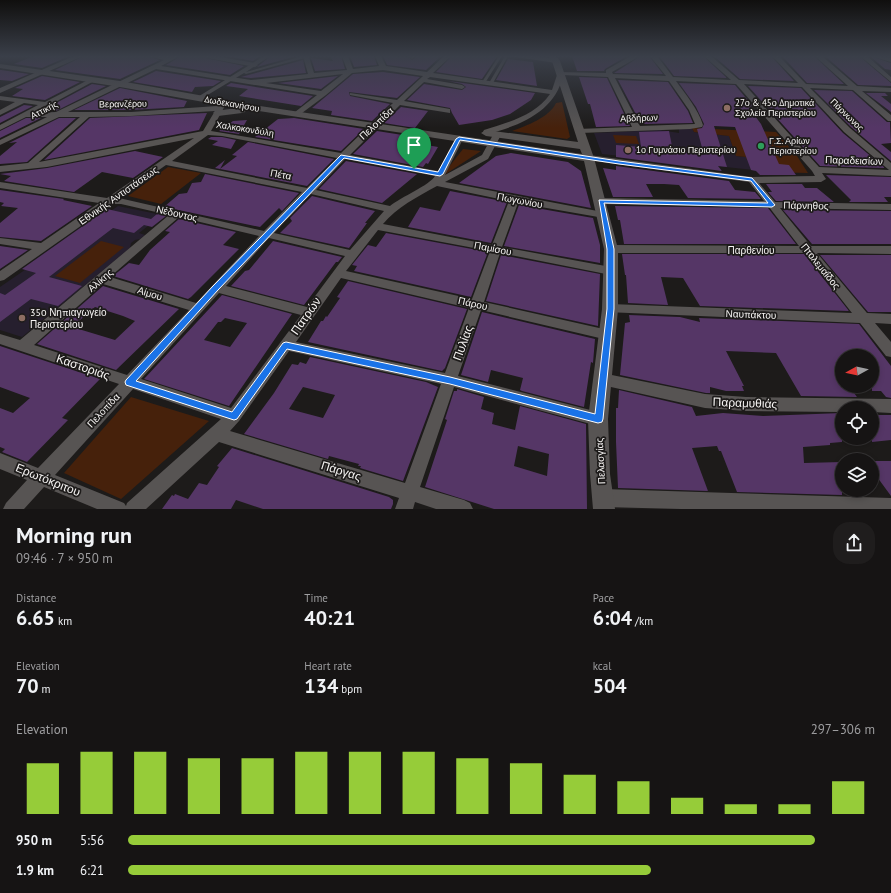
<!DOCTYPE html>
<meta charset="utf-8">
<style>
:root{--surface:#161414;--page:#1f1d1d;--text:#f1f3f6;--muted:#9e9ea0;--line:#353334;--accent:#96cc39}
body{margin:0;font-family:"PT Sans",sans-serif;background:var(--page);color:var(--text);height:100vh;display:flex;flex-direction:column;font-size:15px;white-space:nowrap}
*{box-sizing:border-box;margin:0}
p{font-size:13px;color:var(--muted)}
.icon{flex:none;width:22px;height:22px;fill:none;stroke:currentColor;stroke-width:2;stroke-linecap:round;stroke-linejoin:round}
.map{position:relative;height:509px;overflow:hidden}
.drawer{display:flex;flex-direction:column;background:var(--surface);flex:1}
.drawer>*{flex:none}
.needle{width:26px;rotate:262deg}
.controls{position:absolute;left:835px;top:349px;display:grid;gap:8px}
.controls a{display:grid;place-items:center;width:44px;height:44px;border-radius:50%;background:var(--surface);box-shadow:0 2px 6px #0003,0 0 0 1px var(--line);font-size:20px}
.pin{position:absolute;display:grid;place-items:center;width:34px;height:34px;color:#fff;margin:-41px -17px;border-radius:50% 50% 50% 0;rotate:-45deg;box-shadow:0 0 4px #0007}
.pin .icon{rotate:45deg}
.round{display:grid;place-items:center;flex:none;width:42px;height:42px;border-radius:16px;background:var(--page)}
.summary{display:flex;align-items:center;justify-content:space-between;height:68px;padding:0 16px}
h1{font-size:22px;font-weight:700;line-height:30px}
.stats{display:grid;grid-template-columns:repeat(3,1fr);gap:6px;height:68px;padding:4px 16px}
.stats div{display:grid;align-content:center}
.stats b{font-size:20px;font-weight:700}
.stats small{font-size:11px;font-weight:400}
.stats p{font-size:11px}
.chart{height:112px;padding:8px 16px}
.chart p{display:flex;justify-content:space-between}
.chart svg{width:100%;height:72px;margin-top:4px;stroke:var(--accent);stroke-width:6}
ul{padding:0 16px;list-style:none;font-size:13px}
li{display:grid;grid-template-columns:64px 48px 1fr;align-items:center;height:30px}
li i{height:10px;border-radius:5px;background:var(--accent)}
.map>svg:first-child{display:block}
</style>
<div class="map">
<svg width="891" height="509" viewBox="0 0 891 509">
<rect width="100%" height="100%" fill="#1d1b1a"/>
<path fill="#261f2e" d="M692 128 694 132 729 136 736 156 746 157 750 160 754 170 602 154 594 133 660 130 679 133V129Z
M118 206 162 215 139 233 145 235 140 239 135 240 131 243 130 248 22 337 0 330V287Z"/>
<path fill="#46210b" d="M562 102 570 137 567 139 512 131C526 126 550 117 556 103Z
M692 128 776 132 797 156 808 173 767 172 750 160H747L746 157 736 156 729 136 694 132Z
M613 135 636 136 639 144 616 143Z
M463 149 481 151 441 177Z
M168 167 201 173 161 204 128 196Z
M101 241 124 247 80 283 55 276Z
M131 397 209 421 121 499 64 473Z"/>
<path fill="#553666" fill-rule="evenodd" d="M34 56H69L42 68 14 64Z
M84 56H146L160 60 120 79 55 70Z
M181 56H196L244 66 230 75 166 65Z
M226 56H260L253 61Z
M271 56H296L257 67Z
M330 56H341L345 69 315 71 311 58 333 61Z
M350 56H374L377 65 354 67Z
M383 56 408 57 412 60 417 56H441L426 70 387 65Z
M452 56H496V58L482 79 436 72Z
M572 56H627L605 69 604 71H577Z
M641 56H649L663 74 614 73Z
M659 56H703L727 78 674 76Z
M714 56H771L794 81 740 79Z
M782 56H814L844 84 807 83Z
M825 56H859L891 83V86L858 85Z
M870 56 891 63V70L885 69Z
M508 59 533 62 537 86 496 80Z
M303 60 306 73 251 78 241 77Z
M0 70H1L29 74 12 81 0 80Z
M156 71 221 81 213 86 195 87 192 92 133 82Z
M383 72 420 77 397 98 349 92 350 96 390 104 372 121 331 115 332 111 312 108 353 74Z
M42 76 80 82 45 100 12 96 23 89 15 88Z
M338 76 321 89 278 83Z
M579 77 607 78 630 126 596 127 590 104H588Z
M618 80 668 82 688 111 693 123 641 124Z
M448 81 535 93 531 100 510 114 492 120 459 125 452 113 450 108 407 100 424 84 462 90 466 87 462 84Z
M231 83 313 96 301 106 239 96 248 89 226 86Z
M679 83 735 85 751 104 752 105 749 108 761 124 779 164 789 165 796 175H760L756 171 751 170 735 127 714 126 727 167 718 166 722 171 616 157V145L641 147 639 132 669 131 673 151 704 155 697 129 702 128 704 124 696 107Z
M92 84 106 86 56 111H41Z
M748 86 801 88 843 133 885 168 820 166Z
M120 88 187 101 184 107 131 110H74Z
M814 90 852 91 887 122H890L891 143 881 144 891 152V161L851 127Z
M866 93H885L888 96H881L891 104V112Z
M24 105 33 106 0 123V117Z
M401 107 428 111 415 128 384 123Z
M207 113 199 130 44 160 90 118Z
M26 118H41L0 138V131Z
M59 118H76L27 162 0 164V156L17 142 9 143Z
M294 118 364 129 341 151 255 137 278 119Z
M247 120 239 134 219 131 233 121Z
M377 131 409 136 406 139 417 141 416 143 438 147 428 164 426 163 423 167 353 154Z
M211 137H222L236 140 231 149 212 145 218 141 208 139Z
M248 142 334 159 307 186 215 168 225 160 220 169 237 156 232 155Z
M135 151 163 157 133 178 102 172 74 192 4 181 11 176 0 174 47 168Z
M511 153 568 162 581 171 591 208 459 183 496 156Z
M346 161 417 174 382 203 319 189Z
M616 166 729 181 735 190 755 192 761 199 688 198 679 185 664 184H646L653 197H613L603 168 616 170Z
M205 174 299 193 282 211 279 208 260 227 164 207 179 194 187 193 192 183 201 182Z
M826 175 891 177V197H884L888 202H849L851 200Z
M766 184H802L805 188H817L834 202 776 201 768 192H772Z
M0 190 64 199 63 200 92 206 41 241 0 237V223L18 208 1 206 4 203 0 202Z
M450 191 507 202 491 243 408 227 420 207 440 211Z
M312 196 375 211 365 223H367L349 248 280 233 292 221 290 218Z
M519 205 593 218 600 245V263L504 246Z
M615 206 768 208 796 244H624L620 220H618Z
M107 209 151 219 157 214 166 216 152 227 144 225 134 233 113 228 49 277 82 286 58 306 31 299 0 322V293L5 295 36 273 22 269Z
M783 210 891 211V244H812Z
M179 219 236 232 223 245 239 249 191 297 188 299 113 276 129 263 139 265 150 250 170 232 165 231Z
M386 233 488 252 471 297 354 271 357 266 352 265 368 245 376 247Z
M273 241 342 257 338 262H336L304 305 231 286 245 271 249 270Z
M0 246 28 250 0 269Z
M622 254H804L849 311 700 306 683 278 661 277 668 305 628 303 626 275H625Z
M501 255 600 274 598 326 486 301Z
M820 255H891V312H868Z
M348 281 467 309 445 368 442 371 308 342 321 321H323L326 316 327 317 340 298 337 297Z
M103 286 179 309 116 370 37 344ZM95 307 123 316 135 321 115 340 72 327Z
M222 295 292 314 229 406 144 379ZM225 318 247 323 230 347 204 340 218 322H221Z
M482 312 595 339 593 363 591 362 584 407 522 391 520 390 523 378 491 370 488 382 461 375Z
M629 315 680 317 700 322 699 318 859 324 891 366V398L886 397 881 391H872V356H842V386H849L857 397 801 396 776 353 726 351 744 386H742L744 391H726L710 387V393H706L620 375 625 323 630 322Z
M0 346 100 379 62 418 68 420 27 462 2 452 5 449 0 447V408L13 413 30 398 0 387Z
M310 357 426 382 438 387 403 481 360 468 361 466H358L359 464 329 456 328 459 244 434 274 393 292 364 298 365 300 362 306 364ZM303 387 335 395 323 418 289 409Z
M457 389 484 397 481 409 494 413 492 424 515 430 520 406 586 424 587 509H494L425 487 447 420 445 419 454 391H457ZM518 446 549 454 547 476 514 466Z
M619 390 692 407 696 416 723 413 763 416 842 413V442L830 443V445L803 447 804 463 842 462V495L737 492 721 451H719L717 446 692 448 708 491 618 488 616 442V408H618Z
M876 415H891V440L872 442V419H878Z
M232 448 389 497 393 500V504L391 509H263L236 500 231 509H162L172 495 174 496 175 494 188 499 199 483 207 485 219 467 217 466Z
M872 461H891V496L872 470Z"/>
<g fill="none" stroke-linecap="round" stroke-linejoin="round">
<path fill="#575453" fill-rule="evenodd" d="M499 56H502L485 83H483L482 82Z
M505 56H508L493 83 490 84 489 83Z"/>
<path fill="#575453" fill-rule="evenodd" d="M264 56H270L246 72 303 56 308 57 246 74 244 73 201 99 196 98Z"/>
<path fill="#575453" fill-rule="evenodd" d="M74 56H83L0 93V88Z
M147 56H180L161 66 251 80 308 74 303 56 309 57 314 73 347 70 342 56H348L353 69 379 66 375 56H381L386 66 427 72 444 56H451L433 73 552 90 558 72 606 73V70L631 56H640L612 72 613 74 666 76 650 56H657L673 77 731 80 704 56H711L739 80 798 83 772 56H779L806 84 848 86 815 56H822L857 86 891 88V92L862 91 891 115V121H888L853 90 810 88 850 128 891 163V176L822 173 826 179 821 182 759 183 775 202 891 204V210L780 208 811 246H891V254L817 253 867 313 891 314V324L875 323 891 342V357L886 356 860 323 606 312 604 309 606 306 610 304 852 313 805 253H611L607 252 606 249 607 246 611 245 799 246 769 207 601 204 596 201 601 198 764 201 749 182 586 160 585 158 589 155 752 177 815 176 812 171 736 84 676 81C686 95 698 109 703 125L702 127 690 129 580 133H577V129L632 127 608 77 563 75C556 111 520 126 487 134L483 132 484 130C507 123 536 115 550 94L430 77 427 79 462 85 465 87 462 89 424 82 404 101 450 109V113L400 105 350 155 438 171 456 137H462L463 139 445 175 482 155 494 133H500L501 135 488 159 445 182 608 213 609 215 604 218 518 203 502 247 611 267 615 268 617 271 615 274 611 275 500 253 484 302 608 330 613 331 615 335 613 339 608 340 481 310 458 376 598 412 603 414 606 419 603 424 598 426 454 387 420 487 464 500 470 503 473 509H436L415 502 413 509H395L399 498 219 442 146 509H97L44 487 24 509H3L6 503 27 480 0 469V453L38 468 119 384 0 344V334L20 340 169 215 121 204H112L4 280 0 281V271L32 249 0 244V238L41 243 99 203 0 188V182L107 198 194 138 47 167 0 172V166L28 163 80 117H59L0 145V140L47 117H26L0 130V125L38 105 24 103 0 115V110L15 102 0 100V96L45 102 90 79H94V81L35 113 56 112 164 60ZM156 69 317 95 295 112 294 114 298 116 326 95 352 73 383 70 423 76 397 100 350 93V95L393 103 341 153 211 131 227 102 223 100H220L217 106 131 112H68ZM343 74 321 91 266 83ZM615 78 669 81 689 110 695 124 640 126ZM744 84 802 87 844 132 889 170 819 167ZM215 111 203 131 39 162 89 117 131 116ZM208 135 222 136 337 158 307 188 172 161ZM345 159 435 176C430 185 401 197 390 206L316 190ZM166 165 302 192 264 231 119 198ZM437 186 509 201 492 245 383 224C397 207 417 197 437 186ZM311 194 384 211 350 250 274 233ZM179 217 259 236 196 303 110 277ZM378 230 490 251 472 299 346 271ZM269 238 345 256 307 307 226 286ZM341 278 469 308 445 373 296 342ZM103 284 189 310 127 375 34 345ZM219 293 301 315 231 408 141 379ZM289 351 441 384 405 483 230 431 239 421ZM133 389 221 419 127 503 126 506 124 503 55 475Z
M197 56H214L255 63 258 65 255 67Z
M416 56 412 59 409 57V56Z
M509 56H533L556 59 559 61 556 63Z
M860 56H867L891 77V82Z
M873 56 891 58V62L874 57Z
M602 373 705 394 746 397 891 399V413L872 412V408H842V412L746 411 705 408 602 385 597 383 595 379 597 375Z
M603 489 891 498V509H681L603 507 597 504 594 498 597 492Z"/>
<path fill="#575453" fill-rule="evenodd" d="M548 56H556L560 61 594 158 618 249V309L608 419 610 474 615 509H593L590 474 588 419 602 309 604 249 584 161 246 109 245 112 242 113 218 116 213 113 215 111 237 108 120 87 0 68V64L120 81 260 106 582 154 580 149 486 136 481 133 486 130 578 142 552 61Z"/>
</g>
<linearGradient id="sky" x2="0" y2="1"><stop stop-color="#100f0e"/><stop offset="0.44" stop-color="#3a3f49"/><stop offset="1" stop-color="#3a3f49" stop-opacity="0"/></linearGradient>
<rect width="891" height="128" fill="url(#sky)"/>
<path fill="#1a73e8" stroke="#fff" fill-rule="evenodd" d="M459 137 619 161 752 178 775 205 772 207 604 203 614 249V309L603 419 602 422 598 423 450 384 287 349 237 419 234 420 126 385 125 382 126 380 213 286 341 155 438 172 456 139ZM460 140 619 164 751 181 768 203 599 200 607 249V309L595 414 450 377 286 342 283 343 232 412 136 381 218 290 344 158 440 176 443 174Z"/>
<g fill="#8d6e63" stroke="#1d1b1a" stroke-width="1.5">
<circle cx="727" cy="108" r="4"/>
<circle cx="628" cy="150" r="4"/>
<circle cx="22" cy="318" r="4"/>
</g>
<circle fill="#2e9e5b" stroke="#1d1b1a" stroke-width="1.5" cx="761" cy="146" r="4"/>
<g text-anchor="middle" stroke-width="3.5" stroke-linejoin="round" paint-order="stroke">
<g font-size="9" fill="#f6f4f3" stroke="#1d1b1a" text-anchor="start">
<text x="735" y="106">27ο &amp; 45ο Δημοτικά<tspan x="735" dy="10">Σχολεία Περιστερίου</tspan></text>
<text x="769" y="144">Γ.Σ. Αρίων<tspan x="769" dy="10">Περιστερίου</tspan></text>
<text x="636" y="153">1ο Γυμνάσιο Περιστερίου</text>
</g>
<g font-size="9" fill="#f6f4f3" stroke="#1d1b1a">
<text transform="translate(123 104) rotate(-1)" y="3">Βερανζέρου</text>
<text transform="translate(232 104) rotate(10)" y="3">Δωδεκανήσου</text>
<text transform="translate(44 110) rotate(-27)" y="3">Αττικής</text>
<text transform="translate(847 115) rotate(44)" y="3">Πάρνωνος</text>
<text transform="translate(639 118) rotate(-2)" y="3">Αβδήρων</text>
<text transform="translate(245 129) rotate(9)" y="3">Χαλκοκονδύλη</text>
</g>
<g font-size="10" fill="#f6f4f3" stroke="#1d1b1a">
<text transform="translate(376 123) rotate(-43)" y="4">Πελοπίδα</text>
<text transform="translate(854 160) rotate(2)" y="4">Παραδεισίων</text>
<text transform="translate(281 174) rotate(11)" y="4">Πέτα</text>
<text transform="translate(118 195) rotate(-35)" y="4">Εθνικής Αντιστάσεως</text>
<text transform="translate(520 200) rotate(11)" y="4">Πωγωνίου</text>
<text transform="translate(806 205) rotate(1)" y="4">Πάρνηθος</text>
<text transform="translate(177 213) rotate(13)" y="4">Νέδοντος</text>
<text transform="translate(493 248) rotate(11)" y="4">Παμίσου</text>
<text x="751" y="254">Παρθενίου</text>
<text transform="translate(821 266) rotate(51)" y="4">Πτολεμαΐδος</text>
<text transform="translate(100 280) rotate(-41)" y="4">Αλίκης</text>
<text transform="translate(150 293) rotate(17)" y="4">Αίμου</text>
<text transform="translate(473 303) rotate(13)" y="4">Πάρου</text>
<text transform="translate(751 314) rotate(2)" y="4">Ναυπάκτου</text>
<text transform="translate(103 410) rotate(-47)" y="4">Πελοπίδα</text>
<text transform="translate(600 461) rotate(-93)" y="4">Πελασγίας</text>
</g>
<g font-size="10" fill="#f6f4f3" stroke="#1d1b1a" text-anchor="start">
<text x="30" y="316">35ο Νηπιαγωγείο<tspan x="30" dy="12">Περιστερίου</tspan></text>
</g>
<g font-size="12" fill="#f6f4f3" stroke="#1d1b1a">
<text transform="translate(306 316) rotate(-55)" y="4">Πατρών</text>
<text transform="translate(463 343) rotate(-70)" y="4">Πυλίας</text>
<text transform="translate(83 367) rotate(19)" y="4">Καστοριάς</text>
<text transform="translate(745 403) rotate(2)" y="4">Παραμυθιάς</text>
<text transform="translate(341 471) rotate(17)" y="4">Πάργας</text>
<text transform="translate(48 480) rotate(22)" y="4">Ερωτόκριτου</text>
</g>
</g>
</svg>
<div class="controls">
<a><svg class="needle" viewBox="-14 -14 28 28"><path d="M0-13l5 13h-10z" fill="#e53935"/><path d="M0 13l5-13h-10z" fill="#9e9ea0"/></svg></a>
<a><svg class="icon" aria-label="locate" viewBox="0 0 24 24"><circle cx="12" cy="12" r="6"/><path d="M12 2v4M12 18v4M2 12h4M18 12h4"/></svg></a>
<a><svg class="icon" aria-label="layers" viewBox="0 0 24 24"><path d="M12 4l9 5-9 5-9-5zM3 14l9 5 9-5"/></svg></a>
</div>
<div class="pin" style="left:414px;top:169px;background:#1e9e55"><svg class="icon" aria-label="arrive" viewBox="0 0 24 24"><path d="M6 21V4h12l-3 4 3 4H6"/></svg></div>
</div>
<section class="drawer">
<div class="summary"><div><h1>Morning run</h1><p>09:46 · 7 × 950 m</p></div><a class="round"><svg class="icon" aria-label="share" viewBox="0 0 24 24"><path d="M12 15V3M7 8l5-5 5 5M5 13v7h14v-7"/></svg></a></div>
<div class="stats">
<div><p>Distance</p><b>6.65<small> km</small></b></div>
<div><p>Time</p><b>40:21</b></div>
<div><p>Pace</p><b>6:04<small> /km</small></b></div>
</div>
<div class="stats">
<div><p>Elevation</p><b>70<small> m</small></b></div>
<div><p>Heart rate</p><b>134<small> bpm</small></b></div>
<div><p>kcal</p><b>504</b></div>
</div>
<div class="chart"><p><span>Elevation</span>297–306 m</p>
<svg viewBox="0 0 160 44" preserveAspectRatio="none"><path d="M5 44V13M15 44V6M25 44V6M35 44V10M45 44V10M55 44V6M65 44V6M75 44V6M85 44V10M95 44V13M105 44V20M115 44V24M125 44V34M135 44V38M145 44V38M155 44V24"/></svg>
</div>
<ul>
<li><b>950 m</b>5:56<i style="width:92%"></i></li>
<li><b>1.9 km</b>6:21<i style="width:70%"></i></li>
</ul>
</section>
